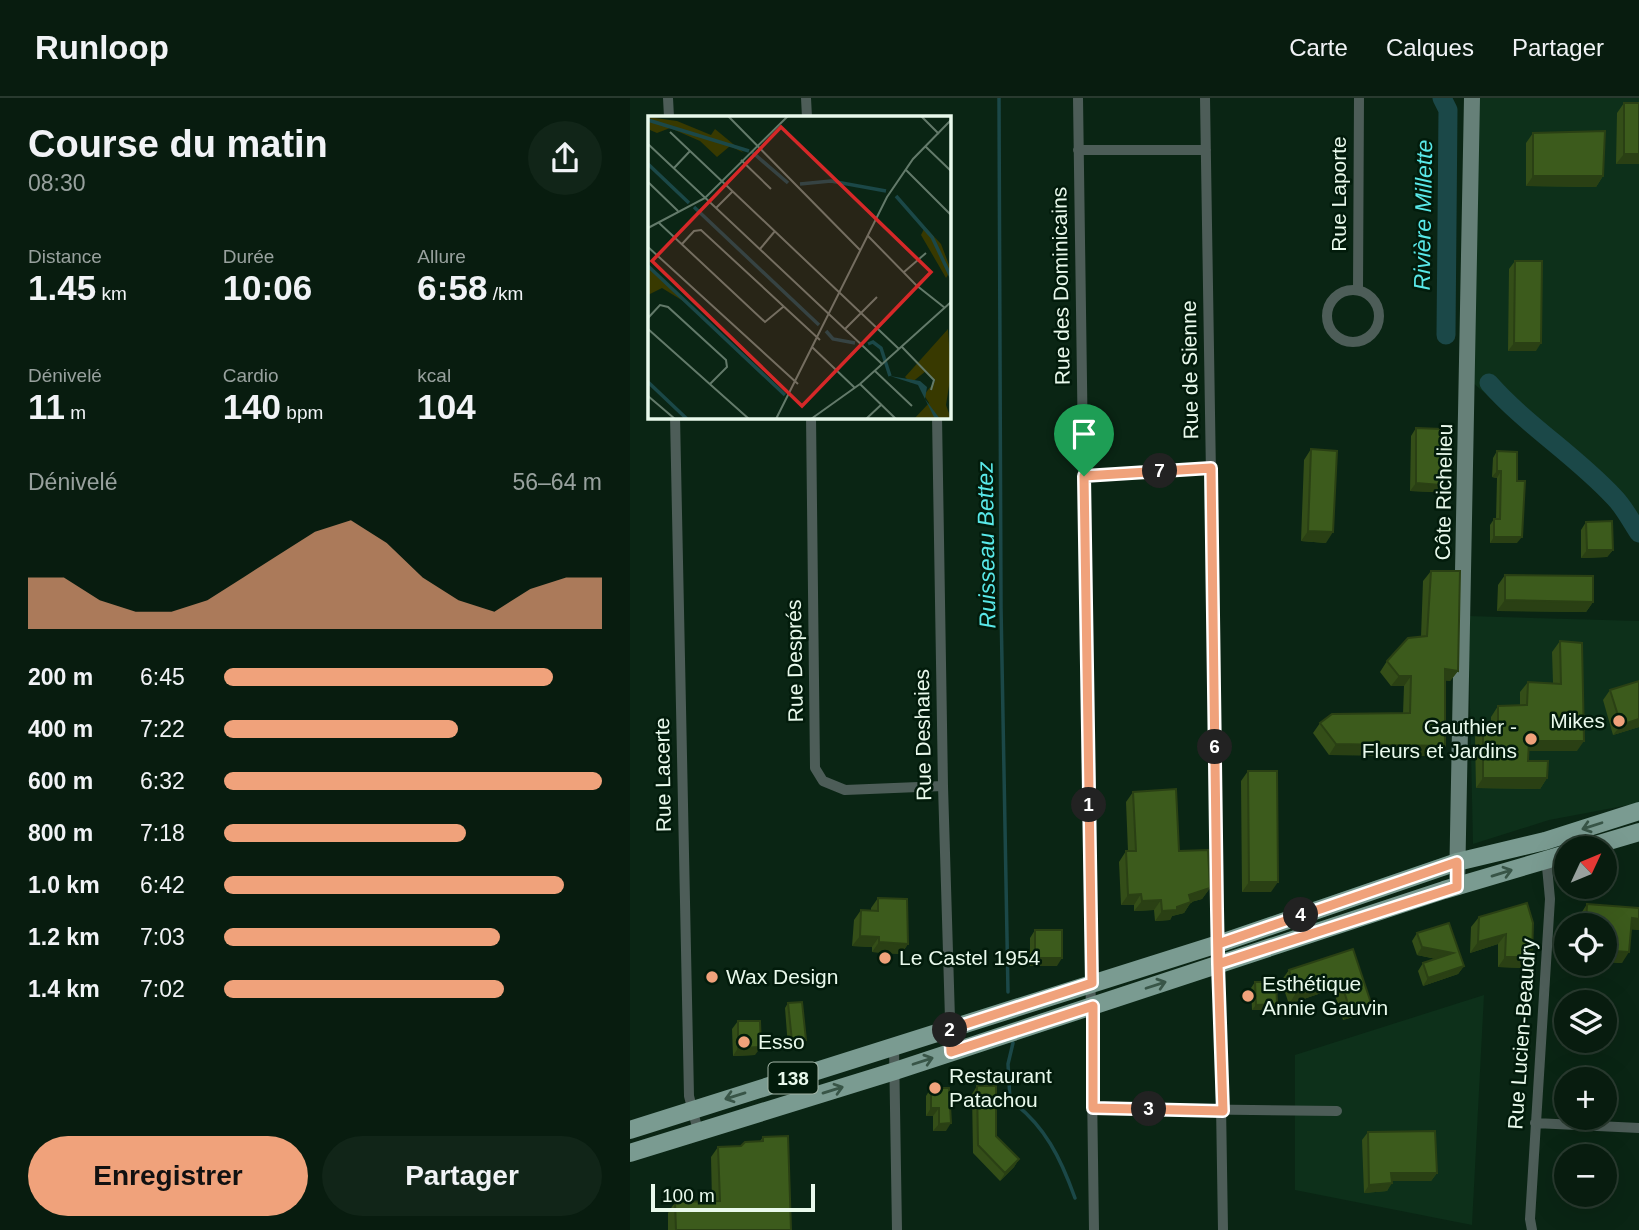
<!DOCTYPE html>
<html lang="fr">
<meta charset="utf-8">
<style>
:root{--surface:#081c0f;--page:#112518;--text:#f1f3f6;--muted:#98a19e;--line:#293a2f;--accent:#f0a27b}
body{margin:0;font-family:Arial,sans-serif;background:var(--page);color:var(--text);height:100vh;display:flex;flex-direction:column;font-size:26px;white-space:nowrap}
*{box-sizing:border-box;margin:0}
p{font-size:23px;color:var(--muted)}
.icon{flex:none;width:38px;height:38px;fill:none;stroke:currentColor;stroke-width:2;stroke-linecap:round;stroke-linejoin:round}
.map{position:relative;flex:1;overflow:hidden}
.side{display:flex;flex-direction:column;background:var(--surface);width:630px}
.side>*{flex:none}
.needle{width:46px;rotate:46deg}
.tools{position:absolute;left:924px;top:738px;display:grid;gap:14px}
.tools a{display:grid;place-items:center;width:63px;height:63px;border-radius:50%;background:var(--surface);box-shadow:0 7px 28px #0002,0 0 0 2px var(--line);font-size:35px}
.scale{position:absolute;left:21px;bottom:18px;width:164px;box-sizing:border-box;padding-left:7px;border:4px solid #e9f9ec;border-top:0;font-size:19px;line-height:24px;white-space:nowrap;color:#e9f9ec;-webkit-text-stroke:5px #021b0b;paint-order:stroke}
.pin{position:absolute;display:grid;place-items:center;width:60px;height:60px;color:#fff;margin:-72px -30px;border-radius:50% 50% 50% 0;rotate:-45deg;box-shadow:0 0 7px #0007}
.pin .icon{rotate:45deg}
.km{position:absolute;width:35px;height:35px;margin:-18px;border-radius:50%;background:#222;color:#fff;font-size:19px;line-height:35px;text-align:center}
.round{display:grid;place-items:center;flex:none;width:74px;height:74px;border-radius:37px;background:var(--page)}
.summary{display:flex;align-items:center;justify-content:space-between;height:119px;padding:0 28px}
h1{font-size:38px;font-weight:700;line-height:52px}
.metrics{display:grid;grid-template-columns:repeat(3,1fr);gap:10px;height:119px;padding:7px 28px}
.metrics div{display:grid;align-content:center}
.metrics b{font-size:35px;font-weight:700}
.metrics small{font-size:19px;font-weight:400}
.metrics p{font-size:19px}
.chart{height:196px;padding:14px 28px}
.chart p{display:flex;justify-content:space-between}
.chart svg{width:100%;height:126px;margin-top:7px;fill:var(--accent);opacity:.7}
.primary-button{display:flex;gap:14px;margin-top:auto;padding:14px 28px}
.primary-button a{flex:1;height:80px;border-radius:42px;background:var(--accent);color:#111;font-size:28px;font-weight:700;line-height:80px;text-align:center}
.primary-button a+a{background:var(--page);color:var(--text)}
ul{padding:0 28px;list-style:none;font-size:23px}
li{display:grid;grid-template-columns:112px 84px 1fr;align-items:center;height:52px}
li i{height:18px;border-radius:9px;background:var(--accent)}
header{display:flex;align-items:center;gap:42px;box-sizing:border-box;height:98px;padding:0 35px;background:var(--surface);border-bottom:2px solid var(--line)}
header strong{font-size:33px}
nav{display:flex;gap:38px;margin-inline-start:auto;font-size:24px}
main{display:flex;flex:1;min-height:0}
.map>svg:first-child{display:block}
</style>
<header>
<strong>Runloop</strong>
<nav><a>Carte</a><a>Calques</a><a>Partager</a></nav>
</header>
<main>
<section class="side">
<div class="summary"><div><h1>Course du matin</h1><p>08:30</p></div><a class="round"><svg class="icon" aria-label="share" viewBox="0 0 24 24"><path d="M12 15V3M7 8l5-5 5 5M5 13v7h14v-7"/></svg></a></div>
<div class="metrics">
<div><p>Distance</p><b>1.45<small> km</small></b></div>
<div><p>Durée</p><b>10:06</b></div>
<div><p>Allure</p><b>6:58<small> /km</small></b></div>
</div>
<div class="metrics">
<div><p>Dénivelé</p><b>11<small> m</small></b></div>
<div><p>Cardio</p><b>140<small> bpm</small></b></div>
<div><p>kcal</p><b>104</b></div>
</div>
<div class="chart"><p><span>Dénivelé</span>56–64 m</p>
<svg viewBox="0 0 160 44" preserveAspectRatio="none"><path d="M0 44V26L10 26L20 34L30 38L40 38L50 34L60 26L70 18L80 10L90 6L100 14L110 26L120 34L130 38L140 30L150 26L160 26V44z"/></svg>
</div>
<ul>
<li><b>200 m</b>6:45<i style="width:87%"></i></li>
<li><b>400 m</b>7:22<i style="width:62%"></i></li>
<li><b>600 m</b>6:32<i style="width:100%"></i></li>
<li><b>800 m</b>7:18<i style="width:64%"></i></li>
<li><b>1.0 km</b>6:42<i style="width:90%"></i></li>
<li><b>1.2 km</b>7:03<i style="width:73%"></i></li>
<li><b>1.4 km</b>7:02<i style="width:74%"></i></li>
</ul>
<div class="primary-button"><a>Enregistrer</a><a>Partager</a></div>
</section>
<div class="map">
<svg width="1009" height="1132" viewBox="0 0 1009 1132">
<rect width="100%" height="100%" fill="#0a2514"/>
<path fill="#0d301a" d="M847 0H1009V430L842 284Z
M838 518 1009 523V705L919 722 843 746Z
M854 897 842 1127 665 1092V957Z"/>
<g fill="none" stroke-linecap="round" stroke-linejoin="round">
<path stroke="#1b4848" stroke-width="3.5" d="M369 0 371 509 378 894
M383 945 378 966 380 1002C415 1027 431 1061 445 1100"/>
<path stroke="#1b4848" stroke-width="19" d="M812 0 818 12 816 237
M859 285C896 327 945 357 984 399 994 409 1001 423 1009 435"/>
<path stroke="#4d5d58" stroke-width="10" d="M38 0 39 19
M176 0 177 19
M448 0 464 1132
M575 0 593 1132
M448 52H576
M728 192 729 0
M697 218a26 26 0 1 1 52 0a26 26 0 1 1-52 0Z
M45 318 59 998 68 1033
M181 318 185 670 193 683 215 692 313 688
M307 318 313 688 321 954
M454 378 581 370
M264 949 267 1132
M463 1010 707 1013
M905 1025 1009 1030
M902 1132 900 1121 920 801 916 758"/>
<path stroke="#668078" stroke-width="16" d="M827 789 842 0"/>
<path stroke="#7a9b91" stroke-width="18" d="M952 751 1009 734
M0 1032 588 846 827 764 915 743 1009 713
M0 1055 265 973 814 792 936 756"/>
</g>
<path fill="#344e18" d="M994 5 1009 66H986L987 15Z
M903 35 973 78 966 89 896 88V45Z
M885 163 906 253H878L879 171Z
M786 330 811 387 805 394 780 393 781 338Z
M681 351 696 445 671 443 674 362Z
M867 353 887 445H860V427L864 421H866L867 380 862 379 863 360Z
M956 424 983 452 977 459 951 460V432Z
M801 473 828 573 820 583 815 582 808 658 699 657 683 635 690 625 773 616 774 588H761L750 574 757 563 791 539 793 483Z
M875 477 963 504 956 514 867 513 868 487Z
M930 543 947 653H899L898 663 917 680 910 691 846 690 845 639 853 629H861V619L868 608 890 607V594L898 584 923 585 922 554Z
M1009 583V629L983 637 973 602 980 592Z
M618 673 641 794H612L611 683Z
M503 694 549 753 580 790 572 801 561 804 554 815 542 818 540 822 525 823 524 812 504 813V807H491L489 764 496 753H498L496 704Z
M248 800 278 846 271 856 242 854V849L222 848 224 822 231 812H241V810Z
M897 805 895 870 868 869V846L840 855 841 829 849 819Z
M957 806 1009 810V832L1001 831 992 865 976 864V858H975V828H949L950 817Z
M405 832 427 868H400V840Z
M787 835 834 868 828 876 793 888 788 873 793 865 806 861 787 857 782 843Z
M723 851 733 916 713 922 703 891 659 906 651 883 659 872Z
M625 884 643 912H622L621 890Z
M158 905 176 942 172 947 158 949 155 910Z
M108 923 125 957 103 958 102 931Z
M347 988 366 1038 389 1061 384 1069 370 1083 343 1055 342 996Z
M301 990 316 1033H303V1018H296V998Z
M738 1034 807 1075 801 1083H762L757 1093 734 1095 732 1042Z
M133 1039 161 1132H38V1115L45 1104 82 1103 81 1059 88 1049 111 1048 130 1043Z"/>
<path fill="#2a4014" d="M994 56H1009V66H986Z
M903 78H973L966 89 896 88Z
M884 245H911L906 253H878Z
M867 373H871L867 380 862 379Z
M786 385 811 387 805 394 780 393Z
M678 433 703 434 696 445 671 443Z
M864 439H892L887 445H860Z
M957 452H983L977 459 951 460Z
M875 502 963 504 956 514 867 513Z
M815 571 828 573 820 583 808 582Z
M769 578H781L774 588H761Z
M1009 621V629L983 637 991 627Z
M899 643H954L947 653H892Z
M706 646 815 648 808 658 699 657Z
M853 680H917L910 691 846 690Z
M619 784H648L641 794H612Z
M580 790 572 801 561 804 554 815 542 818 540 822 525 823 532 813 547 809 559 797Z
M511 796 504 807H491L498 797Z
M531 802 524 812 504 813 512 803Z
M1002 820 1009 821V832L994 831Z
M876 836 868 846 840 855 848 844Z
M230 838 249 839 242 849 222 848Z
M249 844 278 846 271 856 242 854Z
M975 847 984 848 976 858H975Z
M792 849 823 855 817 863 787 857Z
M983 853 999 854 992 865 976 864Z
M875 859H902L895 870 868 869Z
M405 860H432L427 868H400Z
M834 868 828 876 793 888 798 880Z
M710 881 703 891 659 906 666 895Z
M741 905 733 916 713 922 720 912Z
M647 906 643 912H622L626 907Z
M176 942 172 947 158 949 162 943Z
M131 949 125 957 103 958 108 950Z
M301 1010H309L303 1018H296Z
M321 1025 316 1033H303L309 1026Z
M389 1061 384 1069 370 1083 375 1075Z
M761 1075H807L801 1083H756Z
M762 1085 757 1093 734 1095 739 1087Z"/>
<path fill="#3c5b1c" stroke="#2a4014" stroke-width="2" d="M994 5H1009V56H994Z
M975 33 973 78H903V35Z
M885 163H912L911 245H884Z
M786 330 812 331 811 387 786 385Z
M681 351 707 353 703 434 678 433Z
M867 353 887 354V383H895L892 439H864V421H870L871 373H867Z
M982 423 983 452H957L956 424Z
M801 473H830L828 573 815 571V648L706 646 690 625 702 616 780 615 781 578H769L757 563 778 540 797 538Z
M875 477 963 478V504L875 502Z
M930 543 952 545 954 643H899L898 663H918L917 680H853V629H868V608L897 607 898 584 931 586Z
M1009 583V621L991 627 980 592Z
M618 673H647L648 784H619Z
M546 691 549 753 578 752 580 790 559 797 561 804 547 809V812L532 813 531 802 512 803 511 796 498 797 496 753H506L503 694Z
M248 800 277 801 278 846 249 844V839L230 838 231 812 248 813Z
M897 805 903 825 902 859H875L876 836 848 844 849 819Z
M957 806 1009 810V821L1002 820 999 854 983 853 984 848 975 847V828H956Z
M819 825 834 868 798 880 793 865 823 855 792 849 787 835Z
M405 832H432V860H405Z
M723 851 741 905 720 912 710 881 666 895 659 872Z
M625 884H646L647 906 626 907Z
M172 904 176 942 162 943 158 905Z
M108 923H130L131 949 108 950Z
M347 988H366V1038L389 1061 375 1075 348 1047Z
M301 990H319L321 1025 309 1026V1010H301Z
M805 1033 807 1075H761L762 1085 739 1087 738 1034Z
M158 1038 161 1132H46L45 1104 90 1103 88 1049 111 1048 115 1044 133 1043V1039Z"/>
<defs><path id="oneway-shaft" d="M-6 0H5M1.5-3L5.5 0L1.5 3" fill="none" stroke-width="1.6" stroke-linecap="round" stroke-linejoin="round" transform="scale(1.75)"/></defs>
<g stroke="#385547">
<use href="#oneway-shaft" transform="translate(962 728) rotate(162)"/>
<use href="#oneway-shaft" transform="translate(872 775) rotate(-17)"/>
<use href="#oneway-shaft" transform="translate(526 887) rotate(-18)"/>
<use href="#oneway-shaft" transform="translate(293 963) rotate(-18)"/>
<use href="#oneway-shaft" transform="translate(203 992) rotate(-17)"/>
<use href="#oneway-shaft" transform="translate(105 998) rotate(163)"/>
</g>
<g fill="none" stroke-linecap="round" stroke-linejoin="round">
<defs>
<path id="route" d="M454 378 462 885 320 931 321 954 463 908V1010L593 1013 588 866V846L827 764V789L588 866 587 811 581 370 454 378"/>
</defs>
<use href="#route" stroke="#fff" stroke-width="14"/>
<use href="#route" stroke="#f0a27b" stroke-width="9"/>
</g>
<g fill="#f0a27b" stroke="#021b0b" stroke-width="2.5">
<circle cx="989" cy="623" r="7"/>
<circle cx="901" cy="641" r="7"/>
<circle cx="255" cy="860" r="7"/>
<circle cx="82" cy="879" r="7"/>
<circle cx="618" cy="898" r="7"/>
<circle cx="114" cy="944" r="7"/>
<circle cx="305" cy="990" r="7"/>
</g>
<g text-anchor="middle" stroke-width="5" stroke-linejoin="round" paint-order="stroke">
<rect fill="#021b0b" stroke="#a4b6a8" stroke-width="2" x="138.5" y="964.5" width="49" height="31" rx="5"/>
<g font-size="19" font-weight="bold" fill="#e9f9ec">
<text x="163" y="987">138</text>
</g>
<g font-size="21" fill="#e9f9ec" stroke="#021b0b">
<text transform="translate(709 96) rotate(-90)" y="7">Rue Laporte</text>
<text transform="translate(431 188) rotate(-91)" y="7">Rue des Dominicains</text>
<text transform="translate(560 272) rotate(-91)" y="7">Rue de Sienne</text>
<text transform="translate(814 394) rotate(-89)" y="7">Côte Richelieu</text>
<text transform="translate(165 563) rotate(-91)" y="7">Rue Després</text>
<text transform="translate(293 637) rotate(-91)" y="7">Rue Deshaies</text>
<text transform="translate(33 677) rotate(-91)" y="7">Rue Lacerte</text>
<text transform="translate(892 936) rotate(-86)" y="7">Rue Lucien-Beaudry</text>
</g>
<g font-size="21" fill="#e9f9ec" stroke="#021b0b" text-anchor="start">
<text x="975" y="630" text-anchor="end">Mikes</text>
<text x="887" y="636" text-anchor="end">Gauthier -<tspan x="887" dy="24">Fleurs et Jardins</tspan></text>
<text x="269" y="867">Le Castel 1954</text>
<text x="96" y="886">Wax Design</text>
<text x="632" y="893">Esthétique<tspan x="632" dy="24">Annie Gauvin</tspan></text>
<text x="128" y="951">Esso</text>
<text x="319" y="985">Restaurant<tspan x="319" dy="24">Patachou</tspan></text>
</g>
<g font-size="23" font-style="italic" fill="#59e9e9" stroke="#021b0b">
<text transform="translate(793 117) rotate(-89)" y="8">Rivière Millette</text>
<text transform="translate(356 447) rotate(-91)" y="8">Ruisseau Bettez</text>
</g>
</g>
<g transform="translate(18 18)">
<rect width="303" height="303" fill="#0a2514"/>
<path d="M0 1 29 5 63 19 67 13 96 37 82 30 69 41 52 25 22 12 9 17 2 14ZM277 111 293 128 303 154 298 162 273 119ZM0 150 40 188 14 172 0 179ZM300 213 303 257 298 289 303 303H266L281 287 276 279 287 265 278 255 263 267 257 261Z" fill="#383900"/>
<path d="M242 260 272 265 279 271 277 283 292 303H287L270 269Z" fill="#1b4848"/>
<path fill="none" stroke="#1b4848" stroke-width="3.5" d="M0 4 101 35M104 36 140 67M0 48 41 87M152 68 183 65 238 75M248 80 284 121 303 161M46 91 171 209M0 150 137 279M178 215 185 223 207 227M220 228 225 226 233 232 242 260M0 266 39 303"/>
<path fill="none" stroke="#637a6a" stroke-width="2" d="M80 0 212 134M273 0 291 18M22 16 251 233M0 28 234 248M277 30 303 55M93 44 123 73M26 52 42 35M258 54 303 99M0 66 30 95M68 92 85 75M10 106 117 206 135 191M0 112 57 82 140 0M219 119 268 169 297 192M34 128 46 115 53 114 172 224M0 131 150 268M112 133 127 115M256 156 278 137M0 202 12 189 20 191 78 244 79 251 62 268M0 213 101 303M197 213 229 181M164 231 207 272M254 231 286 264 283 274M227 255 264 290M212 268 248 303M0 280 27 303M128 303 239 81 265 43 303 4M163 303 212 268 303 186M218 303 234 288"/>
<path fill="#d62828" fill-opacity="0.15" stroke="#d62828" stroke-width="3.5" d="M133 11 283 156 154 290 4 145Z"/>
<rect width="303" height="303" fill="none" stroke="#e9f9ec" stroke-width="3.5"/>
</g>
</svg>
<div class="tools">
<a><svg class="needle" viewBox="-14 -14 28 28"><path d="M0-13l5 13h-10z" fill="#e53935"/><path d="M0 13l5-13h-10z" fill="#98a19e"/></svg></a>
<a><svg class="icon" aria-label="locate" viewBox="0 0 24 24"><circle cx="12" cy="12" r="6"/><path d="M12 2v4M12 18v4M2 12h4M18 12h4"/></svg></a>
<a><svg class="icon" aria-label="layers" viewBox="0 0 24 24"><path d="M12 4l9 5-9 5-9-5zM3 14l9 5 9-5"/></svg></a>
<a>+</a>
<a>−</a>
</div>
<div class="scale">100 m</div>
<div class="pin" style="left:454px;top:378px;background:#1e9e55"><svg class="icon" aria-label="arrive" viewBox="0 0 24 24"><path d="M6 21V4h12l-3 4 3 4H6"/></svg></div>
<b class="km" style="left:459px;top:707px">1</b>
<b class="km" style="left:320px;top:932px">2</b>
<b class="km" style="left:519px;top:1011px">3</b>
<b class="km" style="left:671px;top:817px">4</b>
<b class="km" style="left:585px;top:649px">6</b>
<b class="km" style="left:530px;top:373px">7</b>
</div>
</main>
